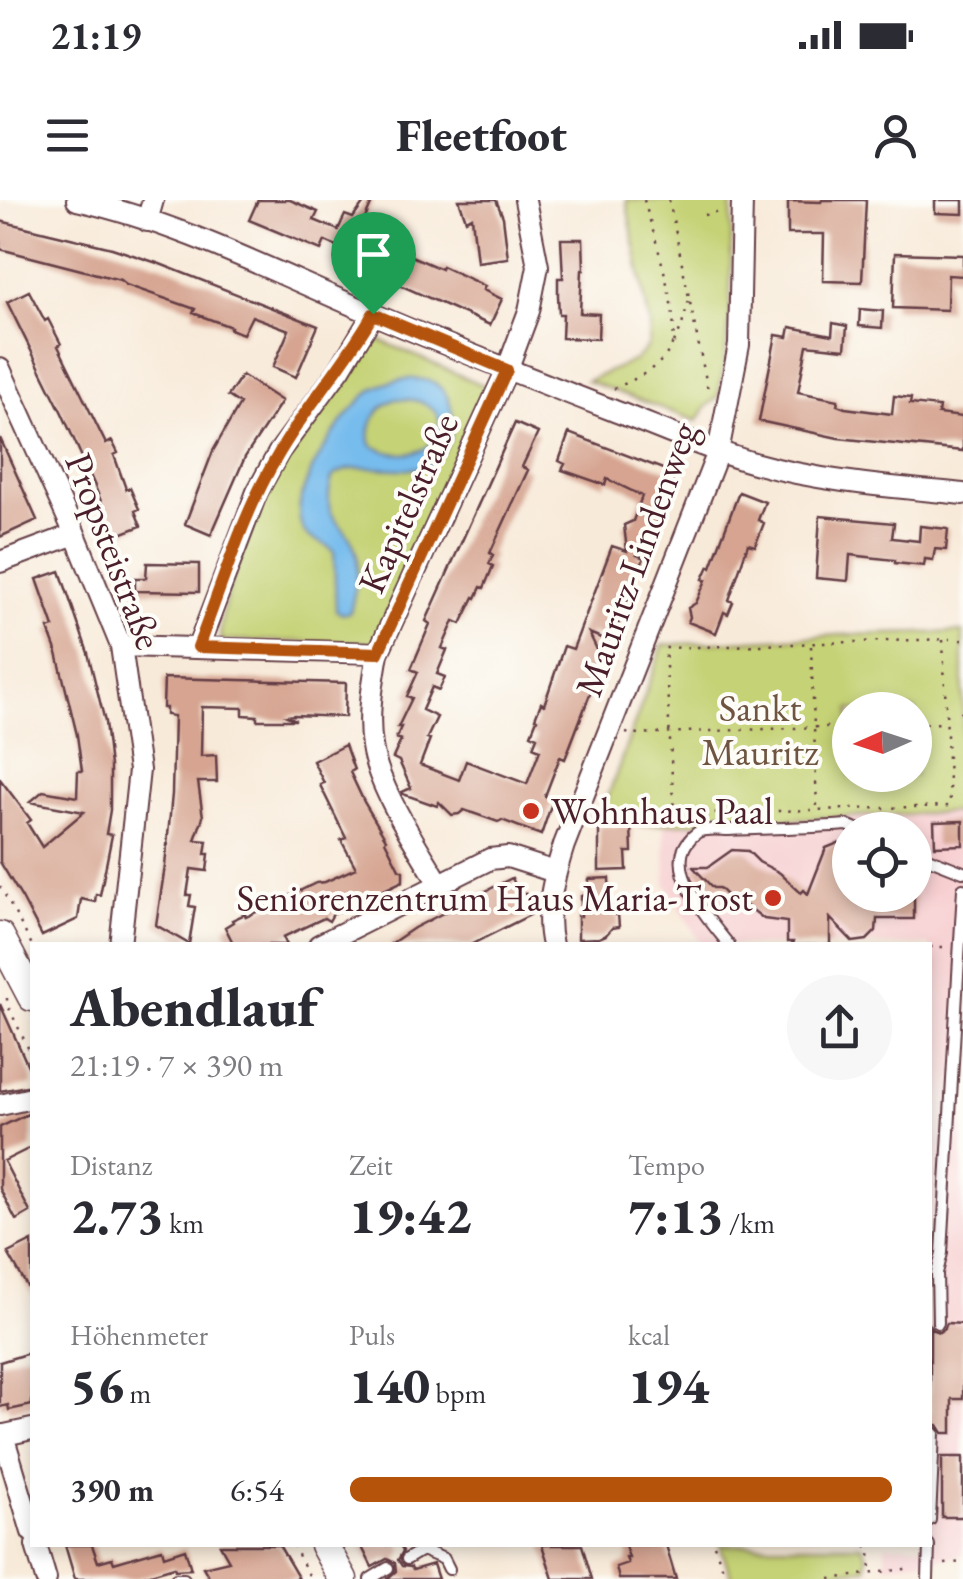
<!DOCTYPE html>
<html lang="de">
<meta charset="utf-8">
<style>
:root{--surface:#fff;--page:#f7f7f7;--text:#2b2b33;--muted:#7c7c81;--accent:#b45309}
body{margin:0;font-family:"EB Garamond",serif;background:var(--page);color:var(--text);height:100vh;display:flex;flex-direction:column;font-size:38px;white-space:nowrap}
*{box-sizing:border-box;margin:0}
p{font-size:32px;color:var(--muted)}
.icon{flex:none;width:55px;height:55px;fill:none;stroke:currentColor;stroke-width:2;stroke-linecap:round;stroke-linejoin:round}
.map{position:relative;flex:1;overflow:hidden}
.drawer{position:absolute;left:30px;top:742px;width:902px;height:605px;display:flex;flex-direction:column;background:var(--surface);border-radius:0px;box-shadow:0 5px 15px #0003}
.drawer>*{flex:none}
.needle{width:65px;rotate:267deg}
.fabs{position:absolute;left:832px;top:492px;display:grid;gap:20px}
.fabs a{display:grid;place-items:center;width:100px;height:100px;border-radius:50%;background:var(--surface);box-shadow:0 5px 15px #0003;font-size:50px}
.pin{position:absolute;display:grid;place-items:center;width:85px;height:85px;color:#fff;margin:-102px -42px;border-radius:50% 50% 50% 0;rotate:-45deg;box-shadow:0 0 10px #0007}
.pin .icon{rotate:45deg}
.round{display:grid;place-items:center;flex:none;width:105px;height:105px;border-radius:52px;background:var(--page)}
.headline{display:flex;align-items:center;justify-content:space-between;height:170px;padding:0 40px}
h1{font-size:55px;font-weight:800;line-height:75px}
.figures{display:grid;grid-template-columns:repeat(3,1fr);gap:15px;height:170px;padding:10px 40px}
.figures div{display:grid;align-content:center}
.figures b{font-size:50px;font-weight:800}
.figures small{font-size:28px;font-weight:400}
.figures p{font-size:28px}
ul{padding:0 40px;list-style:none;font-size:32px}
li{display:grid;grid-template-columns:160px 120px 1fr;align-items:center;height:75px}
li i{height:25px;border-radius:12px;background:var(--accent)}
.status{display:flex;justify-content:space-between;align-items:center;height:70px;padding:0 50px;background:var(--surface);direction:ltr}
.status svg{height:28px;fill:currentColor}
header{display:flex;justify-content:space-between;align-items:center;height:130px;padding:0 40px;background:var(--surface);font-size:45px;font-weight:800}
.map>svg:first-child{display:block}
</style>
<div class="status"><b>21:19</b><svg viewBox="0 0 49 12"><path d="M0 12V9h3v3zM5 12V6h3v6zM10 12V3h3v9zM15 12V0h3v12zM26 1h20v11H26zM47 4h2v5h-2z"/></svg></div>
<header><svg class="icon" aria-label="menu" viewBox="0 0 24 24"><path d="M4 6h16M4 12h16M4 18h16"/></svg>Fleetfoot<svg class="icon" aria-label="person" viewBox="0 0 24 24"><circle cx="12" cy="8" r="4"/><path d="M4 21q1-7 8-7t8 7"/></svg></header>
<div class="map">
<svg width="963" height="1379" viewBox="0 0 963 1379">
<rect width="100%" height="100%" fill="#fdfcf7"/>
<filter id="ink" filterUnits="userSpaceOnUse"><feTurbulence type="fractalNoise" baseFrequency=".01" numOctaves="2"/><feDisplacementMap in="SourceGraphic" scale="20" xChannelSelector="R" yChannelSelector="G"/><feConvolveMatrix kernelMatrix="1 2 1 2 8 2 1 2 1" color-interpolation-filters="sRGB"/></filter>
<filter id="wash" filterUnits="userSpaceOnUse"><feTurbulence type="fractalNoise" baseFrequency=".0048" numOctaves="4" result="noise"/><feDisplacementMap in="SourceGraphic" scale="40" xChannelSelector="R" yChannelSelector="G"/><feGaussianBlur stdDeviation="2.25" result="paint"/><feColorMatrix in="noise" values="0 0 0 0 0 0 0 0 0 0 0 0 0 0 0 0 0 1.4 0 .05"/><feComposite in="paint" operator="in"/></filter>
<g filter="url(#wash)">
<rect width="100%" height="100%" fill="#f8ead9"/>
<path fill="#f7cfd1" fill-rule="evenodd" d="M963 588V1355L885 1366V1345H930V745H702L666 684 664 623 960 611 959 589ZM850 630H915V695H850Z"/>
<path fill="#c5d274" stroke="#887850" stroke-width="2.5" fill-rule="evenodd" d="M626 0H732L730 115 724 167 718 197 707 206 697 221 587 181 635 160 649 145 650 125Z
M379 140 494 190 381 443 220 440C220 414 229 389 237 365 265 284 313 196 379 140Z
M963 432V588L959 589 960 612 638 625V612L602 613 663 445 839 435ZM850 510H915V575H850Z
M720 1345H862L867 1356 866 1368 786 1379H732Z"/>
<path fill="#76bced" stroke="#606e8c" stroke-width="2.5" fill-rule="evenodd" d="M399 180C411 178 427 178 437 185 462 203 455 253 429 265 401 277 351 257 332 278 320 325 344 317 355 349 361 364 355 389 352 404L350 412 342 414 336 410 334 352C324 339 306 343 301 324 289 290 344 212 371 191 379 185 390 182 399 180ZM396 199C472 196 439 281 371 245 365 225 378 206 396 199Z"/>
<g id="blocks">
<path fill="#d6a491" d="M258 0H290L318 12 314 20 338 30 345 15 353 18 366 0H373L360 30 377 38 374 44 405 58 407 54 441 69 442 66 485 86 483 90 502 99 490 125 377 75 382 65 325 41 321 50 249 20Z
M459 0H496L503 17 508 58 477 62 472 17 466 20Z
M822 0H866L862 82 823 81 824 34H788V1L821 2Z
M935 0H963V14L935 13Z
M0 21 112 48 160 64 318 126 296 177 273 167 289 130 252 116 243 134 230 129 231 127 193 113 195 109 126 85 120 80 0 49Z
M561 39H583L584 70H582L580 113 599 114 598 139 562 138 563 114H559L558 95V78H563Z
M895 53 963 55V76L948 75 947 110 893 108Z
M29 91 45 121 48 119 61 144 58 146 106 244 112 241 118 253 114 255 126 289 130 288 139 309 135 311 141 326 115 336 94 284 62 213 7 102Z
M860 109 883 111 882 128 859 126Z
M833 123 847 126 845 149 807 145 798 192 838 200 837 205 845 208 892 214 894 196 911 198 910 204 939 207 938 214 963 217V251L838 238 759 221 776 135 788 137 790 127 832 135Z
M242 175 282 201 245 257 211 335 185 324 213 251 240 204 228 196Z
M515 223 538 233 522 267 528 270 490 353 493 355 489 364 493 366 484 388 481 387 476 398 474 397 461 424 454 421 442 448 447 450 437 474 445 477 439 490 432 487 422 510 437 517 427 538 430 539 420 565 459 580 466 561 527 584 540 550 533 547 537 537 531 534 537 519 535 518 541 503 544 505 564 446 573 449 612 346 627 351 624 325 633 321 642 296 607 279 605 285 562 270 565 264 559 261 569 233 676 274 649 342 637 355 644 358 611 442 589 433 605 466 600 468 565 559 560 557 545 596 553 600 541 635 502 620 498 622 464 610 459 614 452 615 439 602 437 606 403 594 402 592 411 588 399 561 393 558 401 540 396 538 401 527H398L412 498 407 496 418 472 411 469 430 424 426 421Z
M0 238 37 320 0 337Z
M739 292 765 302 758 320 764 323 755 346 748 344 729 400 733 402 728 414 724 412 716 433 688 422 690 417 688 408 696 403 706 380 703 379 709 366 711 367Z
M820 316 894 323 892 338 919 341 920 326 948 329 946 350 935 349 933 360 925 359 924 366 895 363V360L850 355 848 381 816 378Z
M147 363 199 364V392L135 391V378H146Z
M60 371 88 453 105 522 110 566V610L106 634 112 635 100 695 96 694 95 702 81 699 78 719 42 736 22 698 0 662V579L31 620 27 623 42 647 84 612 30 602 43 591 77 597 78 571H82L77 535 57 453 48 429 54 427 37 379Z
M164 478 346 483 345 517 294 515 287 516 296 520H257V516L243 515V508L202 507 201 556 216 555 217 582H198L203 617 195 640 207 641 205 654H209L207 671 191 669 187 695H191L189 706 195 707 189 744 156 725 165 666 172 594 174 516 166 515V508H163Z
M345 545 354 570 350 572 364 602 386 639 385 641 399 669 403 671V681L333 714 329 721 324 718 283 737 287 745H234L225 727 233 722 232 720 245 714 246 717 316 683 325 682 356 668 341 640 346 638 320 585 324 583 313 561Z
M963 621V645L935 646 934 622Z
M631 625 632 652H626L627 670 599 671V626Z
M838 643 850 648V695H914V719H877L876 731 867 740 853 742 830 718V745H792L793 742H787V722L764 719 750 708 728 697 719 688H713L693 667H708L732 650 748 651 759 662 780 673 801 693 804 690 808 694 826 648Z
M512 678 518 691 526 694 528 699 525 706 530 715 470 745H389L414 728 453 708 456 709 469 703 470 699Z
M609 678 610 700 614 705 615 715 618 714 619 727 612 728 606 735 599 738 578 739V716H581V696L588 695 589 679Z
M0 804 32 875V885L0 891Z
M32 912V947L4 961 30 1012 16 1020 0 989V927Z
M32 1041V1095L8 1053Z
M947 1123 963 1124V1199H952V1233H943L938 1225H930V1126L933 1130 939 1132 945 1128Z
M32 1152V1205L9 1210 8 1205 0 1207V1162Z
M942 1257H963V1317H942Z
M65 1345H92L98 1362 112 1358 114 1363 162 1349 164 1356 185 1349 191 1369 175 1370 174 1367 134 1379H75Z
M220 1345H279L299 1379H210L203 1367 229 1361Z
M361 1345H400L403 1351 398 1360 402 1366 411 1367 413 1370 433 1364 438 1379H387L396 1371 395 1363 387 1359 372 1367Z
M542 1345H582L592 1379H553Z
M625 1345H666L676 1379H619L616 1367 628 1363 626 1358H629Z"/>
</g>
</g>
<g filter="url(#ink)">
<use href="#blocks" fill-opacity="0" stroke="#643d45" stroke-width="2.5"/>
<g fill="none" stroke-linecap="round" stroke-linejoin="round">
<defs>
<path id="service" d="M915 653 963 672
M729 745C711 722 666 673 687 643 689 640 695 634 698 632 707 628 720 630 729 630 769 628 808 628 847 625L859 630
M938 1123 937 1073 942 1053 963 689
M930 1320 934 1233
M420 1345 422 1350 444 1359 449 1369
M407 1359 422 1350 426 1345
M176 1379H184
M370 1379 388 1368
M928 1379 929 1345"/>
<path id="minor" d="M77 0C180 23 276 73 373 114 452 148 532 179 612 210 659 228 705 249 754 263 821 282 893 287 963 294
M147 21 153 0
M0 169 75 334 121 446 139 570 120 745
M0 362 75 334
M121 446 378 453
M198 447 257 292 279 252 340 169 373 114
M440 685C418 647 378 589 372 546 367 514 373 483 378 453L507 170 529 111 538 66 525 0
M319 745 490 659 508 657 555 672
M552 745C544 712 554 677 564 645L718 252 739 145 742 0
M0 905 32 898
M3 1235 32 1332
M0 1236 32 1229
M36 1345 46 1379"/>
<path id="secondary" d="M0 736 32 797
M324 1345 343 1379"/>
</defs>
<use href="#service" stroke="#643d45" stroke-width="14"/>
<use href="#minor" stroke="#643d45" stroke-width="24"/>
<use href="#secondary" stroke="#643d45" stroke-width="31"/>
<path stroke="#643d45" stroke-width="2.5" stroke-dasharray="2.5 8" stroke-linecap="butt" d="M669 0 709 195
M704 15 721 11
M674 143 681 129 689 99
M614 189C634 179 660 169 671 147 683 121 652 30 644 0
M943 440 950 606 674 614 665 448 950 439
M961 440H963
M811 446 817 608
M960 512H963
M915 524 943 523
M626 533 630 534 850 526
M638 620 672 614
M0 686 32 745
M930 747H943
M7 798V804L32 856
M293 1345 311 1379
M714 1345 727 1379
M866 1345 870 1351 871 1372
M945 1364 963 1362
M830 1379 912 1368"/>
<use href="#service" stroke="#fff" stroke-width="10"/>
<use href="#minor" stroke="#fff" stroke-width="20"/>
<use href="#secondary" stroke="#fff" stroke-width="28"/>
</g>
</g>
<g fill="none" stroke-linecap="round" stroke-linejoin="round" filter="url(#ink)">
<defs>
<path id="route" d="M373 114 507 170 378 453 198 447C223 383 242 315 278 255 306 206 345 164 373 114Z"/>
</defs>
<use href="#route" stroke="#fff" stroke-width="20"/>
<use href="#route" stroke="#b45309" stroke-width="12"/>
</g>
<g fill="#c8321e" stroke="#fdfcf7" stroke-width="4">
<circle cx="531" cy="611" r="10"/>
<circle cx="773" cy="698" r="10"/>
</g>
<g text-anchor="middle" stroke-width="8" stroke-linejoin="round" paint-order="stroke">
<g font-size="38" fill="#4a1f2b" stroke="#fdfcf7">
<text transform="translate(408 303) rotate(-66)" y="13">Kapitelstraße</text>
<text transform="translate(114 351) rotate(69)" y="13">Propsteistraße</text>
<text transform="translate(636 359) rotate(-70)" y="13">Mauritz-Lindenweg</text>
</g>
<g font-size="38" fill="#6f5541" stroke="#fdfcf7">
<text x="760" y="521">Sankt<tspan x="760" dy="44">Mauritz</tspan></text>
</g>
<g font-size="38" fill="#4a1f2b" stroke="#fdfcf7" text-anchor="start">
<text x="551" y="624">Wohnhaus Paal</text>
<text x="753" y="711" text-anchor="end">Seniorenzentrum Haus Maria-Trost</text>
</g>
</g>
</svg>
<div class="fabs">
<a><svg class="needle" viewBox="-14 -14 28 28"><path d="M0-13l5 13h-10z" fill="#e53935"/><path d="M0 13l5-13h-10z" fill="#7c7c81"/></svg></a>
<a><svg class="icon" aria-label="locate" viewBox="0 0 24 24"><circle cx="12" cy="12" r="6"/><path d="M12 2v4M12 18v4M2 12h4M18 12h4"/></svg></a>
</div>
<div class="pin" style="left:373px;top:114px;background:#1e9e55"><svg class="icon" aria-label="arrive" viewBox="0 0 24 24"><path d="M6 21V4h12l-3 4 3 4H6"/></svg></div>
<section class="drawer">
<div class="headline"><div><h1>Abendlauf</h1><p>21:19 · 7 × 390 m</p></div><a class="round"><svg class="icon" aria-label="share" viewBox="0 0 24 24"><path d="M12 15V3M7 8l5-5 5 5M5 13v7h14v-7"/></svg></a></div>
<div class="figures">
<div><p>Distanz</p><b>2.73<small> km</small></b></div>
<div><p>Zeit</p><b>19:42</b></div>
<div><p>Tempo</p><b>7:13<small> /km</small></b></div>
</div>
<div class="figures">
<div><p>Höhenmeter</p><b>56<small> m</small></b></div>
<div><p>Puls</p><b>140<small> bpm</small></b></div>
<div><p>kcal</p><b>194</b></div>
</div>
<ul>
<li><b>390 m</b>6:54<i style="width:100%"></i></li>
</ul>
</section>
</div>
